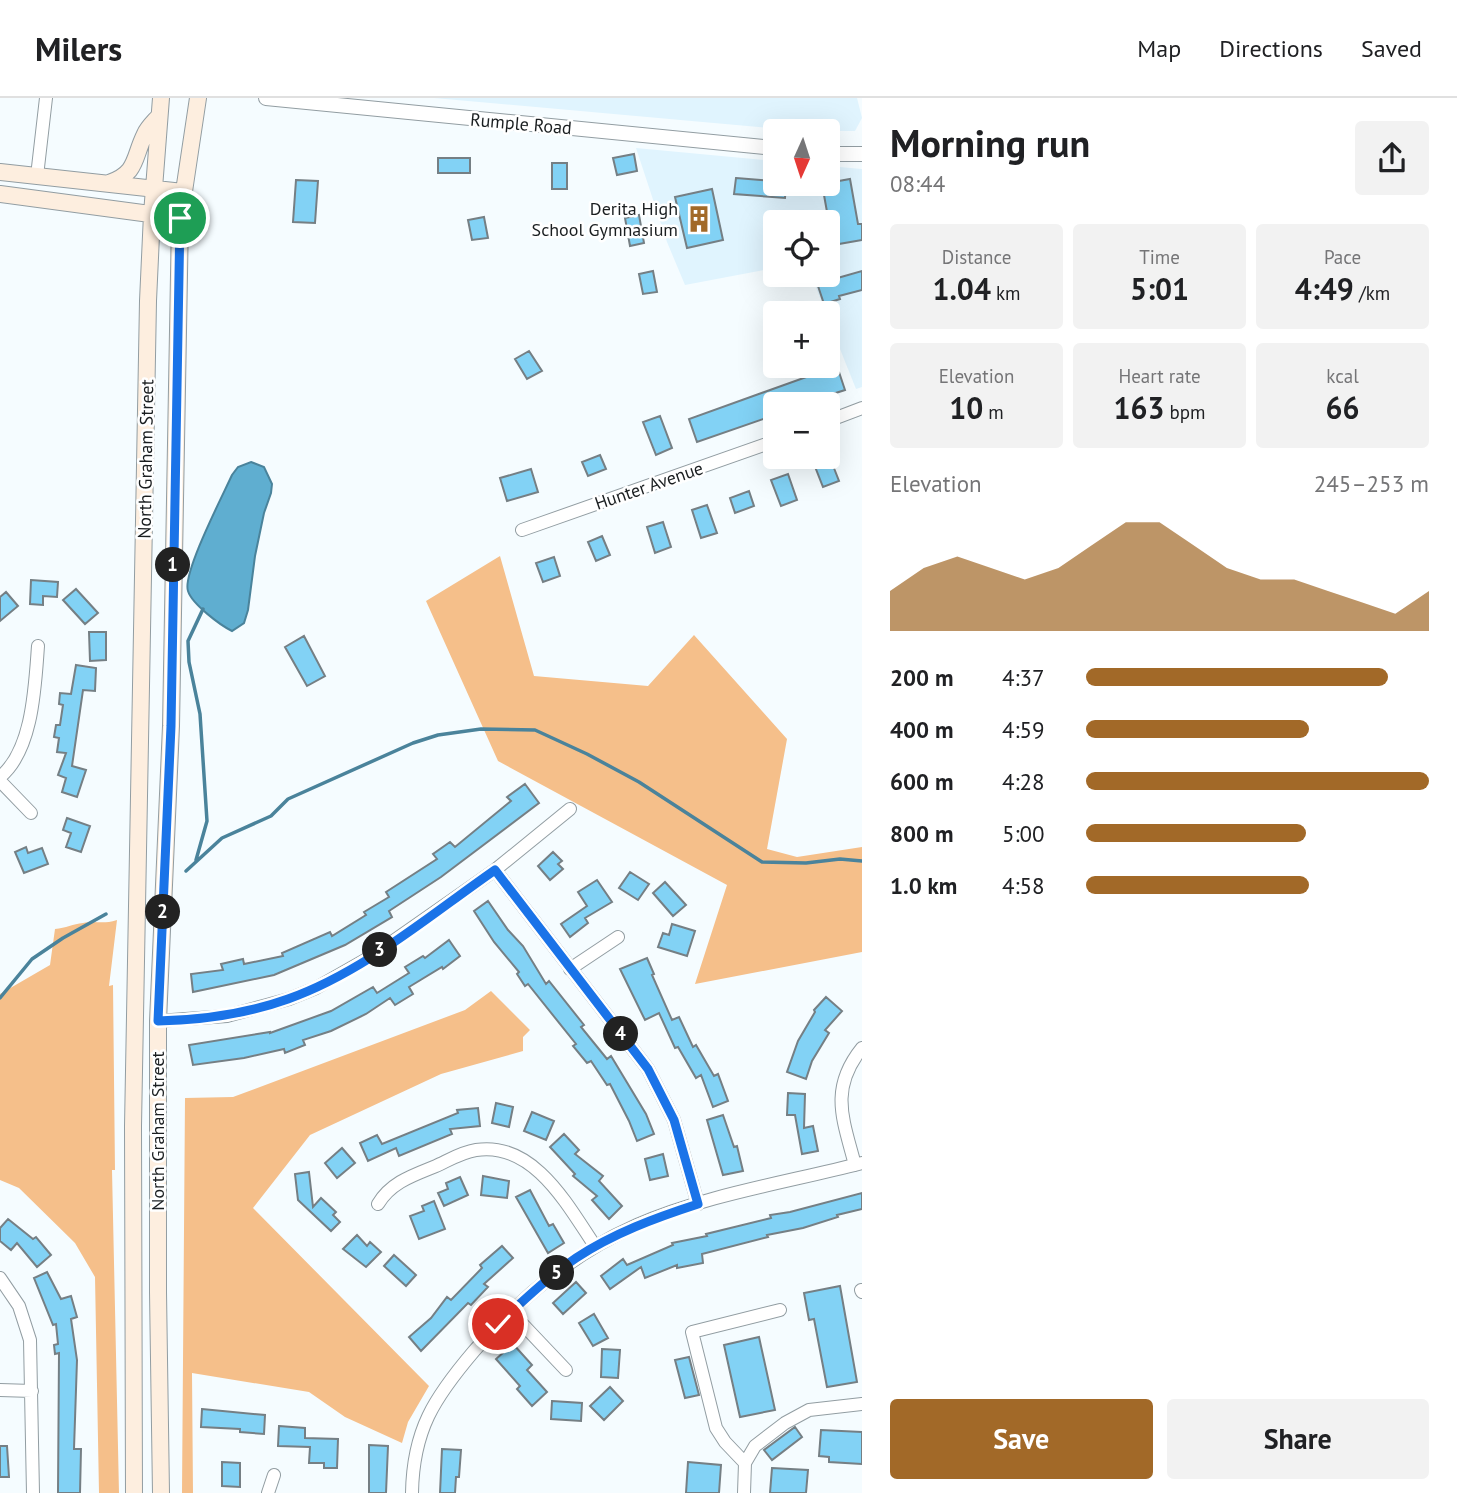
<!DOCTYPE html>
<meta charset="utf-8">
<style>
:root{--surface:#fff;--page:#f2f2f2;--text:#202124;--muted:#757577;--line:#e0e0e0;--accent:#a26928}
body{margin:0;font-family:"PT Sans",sans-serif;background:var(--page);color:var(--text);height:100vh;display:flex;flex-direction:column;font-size:26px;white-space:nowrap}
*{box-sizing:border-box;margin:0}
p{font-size:23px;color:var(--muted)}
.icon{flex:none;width:38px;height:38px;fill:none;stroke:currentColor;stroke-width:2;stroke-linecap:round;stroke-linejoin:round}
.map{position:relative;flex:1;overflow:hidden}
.details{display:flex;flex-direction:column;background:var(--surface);width:595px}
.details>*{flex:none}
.needle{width:46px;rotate:183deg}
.fabs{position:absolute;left:763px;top:21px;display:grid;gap:14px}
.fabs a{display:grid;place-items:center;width:77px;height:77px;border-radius:7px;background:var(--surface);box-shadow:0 7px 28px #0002;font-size:35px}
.pin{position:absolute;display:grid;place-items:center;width:60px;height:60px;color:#fff;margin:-30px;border:4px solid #fff;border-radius:50%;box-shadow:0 2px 7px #0007}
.km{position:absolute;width:35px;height:35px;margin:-18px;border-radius:50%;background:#222;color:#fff;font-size:19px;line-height:35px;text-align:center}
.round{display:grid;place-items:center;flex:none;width:74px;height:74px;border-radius:7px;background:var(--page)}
.overview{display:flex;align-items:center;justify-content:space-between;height:119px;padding:0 28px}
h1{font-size:38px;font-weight:700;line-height:52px}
.stats{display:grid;grid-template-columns:repeat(3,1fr);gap:10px;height:119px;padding:7px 28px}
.stats div{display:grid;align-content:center;border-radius:7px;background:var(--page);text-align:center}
.stats b{font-size:30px;font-weight:700}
.stats small{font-size:19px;font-weight:400}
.stats p{font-size:19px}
.chart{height:196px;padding:14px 28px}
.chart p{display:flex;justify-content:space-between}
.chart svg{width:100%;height:126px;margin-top:7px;fill:var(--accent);opacity:.7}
.action{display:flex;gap:14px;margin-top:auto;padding:14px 28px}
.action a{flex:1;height:80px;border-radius:7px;background:var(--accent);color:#fff;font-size:28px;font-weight:700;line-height:80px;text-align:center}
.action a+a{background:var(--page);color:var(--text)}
ul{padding:0 28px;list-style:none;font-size:23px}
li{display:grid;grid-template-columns:112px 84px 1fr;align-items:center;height:52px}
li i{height:18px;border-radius:9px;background:var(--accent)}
header{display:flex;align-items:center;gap:42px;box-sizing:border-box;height:98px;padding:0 35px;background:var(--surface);border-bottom:2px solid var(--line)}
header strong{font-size:33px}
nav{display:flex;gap:38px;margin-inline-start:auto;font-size:24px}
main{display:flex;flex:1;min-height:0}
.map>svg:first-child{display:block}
</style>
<header>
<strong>Milers</strong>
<nav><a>Map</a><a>Directions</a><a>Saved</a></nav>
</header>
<main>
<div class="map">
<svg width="862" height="1395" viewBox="0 0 862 1395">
<rect width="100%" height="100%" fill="#f5fcff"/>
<path fill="#e0f4fe" d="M434 0H857L862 20 855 33H804Z
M636 50 775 63V86H828V68L862 71V289L856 291 828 221V215H826L811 177H828V124H775V170L685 187 667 144Z"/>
<path fill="#f5bf8a" d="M500 458 534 578 648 588 694 537 787 641 767 751 797 759 862 749V854L695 886 727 787 498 663 426 503Z
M117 822 109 888 113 887 115 1072H112L119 1395H99L95 1179 75 1145 19 1090 0 1082V896L50 867 55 831C66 830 73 826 83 825 96 822 101 827 117 822Z
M491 893 530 932 523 939V953L441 976 310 1037 253 1110 429 1288 408 1324 402 1345 345 1319 309 1294 192 1275 193 1395H182L185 1000 233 999 465 912Z"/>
<path fill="#5faed0" stroke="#4a839b" stroke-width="2" d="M251 364 264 369 272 386 271 395 264 415 255 458 248 512 244 525 232 533C220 527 192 506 188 493 182 476 223 397 232 377L238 369Z"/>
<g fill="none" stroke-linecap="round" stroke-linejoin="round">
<path stroke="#4a839b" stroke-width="3.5" d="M196 762 207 723 200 616 189 564 188 543 203 511
M186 773 222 740 271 718 288 701 413 645 438 637 481 631 535 632 587 656 639 684 762 764 806 765 840 761 862 763
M0 900 32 861 63 840 106 816"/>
</g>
<path fill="#82d2f5" stroke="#757f84" stroke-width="2" d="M634 56 637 73 617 77 613 60Z
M438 60H470V75H438Z
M552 65H567V91H552Z
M736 80 775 83V86H786L785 100 734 96Z
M850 81 858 126H862V142L833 147 822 86Z
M296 82 318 83 315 125 293 124Z
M712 91 723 142 687 150 675 99Z
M639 117 644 145 630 148 625 120Z
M484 119 488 140 472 142 468 122Z
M653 173 657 194 643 196 639 176Z
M862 173V192L839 198 840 201 824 206 816 182 832 177 834 181Z
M529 253 542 273 527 281 515 261Z
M837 268 845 292 801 306H775V317L697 344 689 321Z
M660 318 672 350 656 357 643 324Z
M600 357 606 371 588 378 582 364Z
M830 360 839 383 823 389 814 366Z
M531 371 538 394 507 403 500 380Z
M788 376 797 402 781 408 771 382Z
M749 393 754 408 735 415 730 400Z
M707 407 717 435 701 440 692 412Z
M663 424 671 449 655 455 647 429Z
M602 438 610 457 596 463 588 444Z
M554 459 560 478 543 484 536 465Z
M31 482 58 484 57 499 43 498V507L30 506Z
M76 491 98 515 85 526 63 502Z
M6 494 18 508 0 523V499Z
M89 534H106V562L90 563Z
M304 538 325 578 307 588 285 549Z
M76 567 96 570 95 593 83 592 72 668 86 672 77 699 62 694 66 680 58 677 66 655 57 654 59 640 54 639 56 627H60L63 607 59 606 60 595 71 596Z
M525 686 539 705 441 779 389 813 392 819 345 847 274 877 193 894 191 876 223 872 221 866 243 861 244 866 283 858 282 855 330 834 332 838 366 817 364 814 389 799 386 794 437 761 433 756 450 744 455 749 511 703 507 699Z
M67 720 90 728 81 754 66 749 71 735 63 732Z
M26 749 28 755 42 750 48 766 24 775 15 754Z
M553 754 562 763 558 766 563 771 550 782 538 768Z
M630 774 649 786 638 802 619 790Z
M597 782 612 804 585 820 588 825 570 839 561 826 587 808 578 794Z
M665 784 686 807 673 818 653 795Z
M488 803 508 832 523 848 546 886 549 883 584 927 581 929 607 961 611 958 646 1016 654 1036 637 1043 629 1023 610 986 607 987 591 963 587 965 573 948 576 946 528 886 525 888 517 876 519 874 494 844 474 813Z
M672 826 695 833 687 858 658 849 663 835 669 837Z
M449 842 460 858 443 871 442 869 409 889 413 896 395 907 390 900 366 916 331 933 303 942 305 947 285 955 284 951 244 960 193 967 189 947 270 934V935L331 913 373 889 377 895 409 875 405 869 423 858 425 860Z
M647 860 654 876 652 877 672 922 679 919 693 949 696 947 714 978 718 976 728 1003 713 1009 701 977 696 980 678 949 675 950 659 915 645 922 620 871Z
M826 899 842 913 825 932 829 935 812 963 806 981 787 974 798 943 815 914 814 912Z
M788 995 805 996 804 1030 813 1028 818 1053 802 1056 795 1017H787Z
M496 1005 513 1009 509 1029 492 1025Z
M478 1010 480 1028 450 1031 452 1036 399 1058 396 1050 368 1063 360 1045 377 1037 382 1046 458 1015 457 1012Z
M532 1014 554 1023 546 1042 524 1033Z
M723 1017 734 1049 737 1048 743 1073 723 1077 707 1022Z
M564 1036 579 1052 575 1056 603 1078 599 1083 622 1108 609 1121 592 1102 597 1098 573 1078 575 1076 550 1049Z
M342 1050 355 1065 337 1080 325 1065Z
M663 1056 668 1078 650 1082 645 1061Z
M309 1074 313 1109 321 1100 336 1114 333 1117 340 1124 331 1133 298 1102 295 1076Z
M483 1078 509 1083 507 1100 481 1097Z
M460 1079 468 1097 444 1108 438 1095 448 1091 446 1085Z
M530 1092 549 1128 553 1126 564 1145 548 1155 516 1099Z
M862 1095V1111L837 1117 838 1119 803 1130 767 1137 768 1139 702 1156 703 1165 677 1170V1167L645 1180 641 1169 610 1191 601 1178 623 1161 627 1167 673 1147 672 1145 707 1138 706 1136 771 1120 770 1117 790 1114Z
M434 1103 445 1131 419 1141 410 1118 424 1113 422 1108Z
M8 1121 33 1141 36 1139 51 1157 37 1169 17 1145 11 1152 0 1143V1130Z
M357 1137 367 1148 370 1144 381 1154 366 1169 343 1151Z
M502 1148 513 1160 484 1186 488 1189 471 1207 468 1205 421 1253 409 1239 431 1220 447 1199 451 1202 482 1170 480 1167Z
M394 1157 416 1177 406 1188 384 1168Z
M47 1174 61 1201 71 1198 77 1219 71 1221 77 1262 74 1351H81L80 1395H58L59 1255 55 1256 54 1247 58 1246 56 1226 53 1227 34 1180Z
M576 1184 586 1195 563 1216 553 1205Z
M840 1188 857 1284 827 1289 814 1221 809 1222 804 1195Z
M594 1216 608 1240 593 1248 579 1225Z
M759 1239 775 1312 740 1319 724 1247Z
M513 1246 532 1267 527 1272 547 1294 532 1308 517 1291 520 1288 496 1261Z
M602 1251 620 1252 618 1280 601 1279Z
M689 1259 699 1297 685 1300 675 1262Z
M610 1289 623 1303 604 1322 590 1308Z
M552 1303 582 1305 581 1323 551 1321Z
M202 1311 265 1317 264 1336 240 1334V1331L201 1329Z
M279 1328 305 1330V1340L338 1341 337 1370H324V1365H309L310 1349 278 1348Z
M795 1329 802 1339 772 1362 764 1352Z
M821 1332 862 1334V1366L829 1364V1359L819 1358Z
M369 1347 388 1348 386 1395H369Z
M0 1348H7L9 1379H0Z
M442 1351 461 1352 459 1379H456L455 1395H440Z
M222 1364 240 1365V1389L222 1388Z
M688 1364 721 1367 719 1395H686Z
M772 1370 808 1372 806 1395H770Z"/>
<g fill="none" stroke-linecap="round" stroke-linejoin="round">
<defs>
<path id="minor" d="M37 78 46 0
M828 323 862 310
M522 432 775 343
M0 679C33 652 35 588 38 548
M0 683 31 715
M495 772 648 971 674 1022 698 1106
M570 871 618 839
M158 923 227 918 289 901 316 890 372 858 495 772 570 711
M855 1067C843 1021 829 991 862 950
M378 1106C391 1084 414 1077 436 1068 449 1062 462 1054 476 1052 534 1043 568 1108 595 1148
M0 1180 19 1208 30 1242 33 1395
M861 1192 862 1194
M511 1214 566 1272
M0 1292 32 1293
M745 1365 725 1344 716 1330 692 1234 780 1212
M268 1395 274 1377
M412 1395C413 1332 434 1300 474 1253 519 1201 573 1155 637 1127 705 1097 789 1084 862 1065
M744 1395 745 1365 755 1348 785 1325 809 1312 862 1306"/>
<path id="tertiary" d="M266 0 775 50
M828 56H862"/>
<path id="secondary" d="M0 74 183 94
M109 85C138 75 133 60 145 36 148 29 155 23 159 18
M0 96 180 120
M134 1395 133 1028 148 203 152 116 161 0
M161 1395 158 1194V923L171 628 180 120 198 0"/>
</defs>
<use href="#minor" stroke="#929da2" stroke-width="14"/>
<use href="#tertiary" stroke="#929da2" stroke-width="16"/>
<use href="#secondary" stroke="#929da2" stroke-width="18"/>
<use href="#minor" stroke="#fff" stroke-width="12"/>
<use href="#tertiary" stroke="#fff" stroke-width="14"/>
<use href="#secondary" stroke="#fdeedf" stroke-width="16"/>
</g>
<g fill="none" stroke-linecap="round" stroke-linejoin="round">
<defs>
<path id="route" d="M180 120 171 628 158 923C203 922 246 916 288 901 364 874 430 817 495 772L648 971 674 1022 698 1106C655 1120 614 1135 576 1160 548 1179 523 1203 498 1226"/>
</defs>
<use href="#route" stroke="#fff" stroke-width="14"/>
<use href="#route" stroke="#1a73e8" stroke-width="9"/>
</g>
<defs>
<symbol id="building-bare" viewBox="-9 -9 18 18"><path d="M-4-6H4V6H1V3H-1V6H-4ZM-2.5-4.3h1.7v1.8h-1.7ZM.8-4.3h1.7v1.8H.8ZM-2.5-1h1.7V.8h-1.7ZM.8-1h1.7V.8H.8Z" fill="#a26928" stroke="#fff" stroke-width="2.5" paint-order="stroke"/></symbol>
</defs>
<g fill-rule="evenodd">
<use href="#building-bare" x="680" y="102" width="38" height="38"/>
</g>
<g text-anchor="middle" stroke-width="5" stroke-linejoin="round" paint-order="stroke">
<g font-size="18" fill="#1a1e20" stroke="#fff">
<text transform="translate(521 26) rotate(5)" y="6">Rumple Road</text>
<text transform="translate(146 361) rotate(-89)" y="6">North Graham Street</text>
<text transform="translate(649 388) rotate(-19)" y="6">Hunter Avenue</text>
<text transform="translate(158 1033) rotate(-90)" y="6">North Graham Street</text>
</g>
<g font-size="18" fill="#1a1e20" stroke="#fff" text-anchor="end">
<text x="678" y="117">Derita High<tspan x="678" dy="21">School Gymnasium</tspan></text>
</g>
</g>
</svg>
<div class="fabs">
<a><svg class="needle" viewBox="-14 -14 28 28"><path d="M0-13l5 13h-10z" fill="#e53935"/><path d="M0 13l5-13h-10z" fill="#757577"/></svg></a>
<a><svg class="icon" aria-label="locate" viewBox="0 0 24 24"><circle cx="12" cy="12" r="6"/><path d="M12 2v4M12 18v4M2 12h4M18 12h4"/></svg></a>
<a>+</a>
<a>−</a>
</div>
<div class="pin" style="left:180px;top:120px;background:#1e9e55"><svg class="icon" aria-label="arrive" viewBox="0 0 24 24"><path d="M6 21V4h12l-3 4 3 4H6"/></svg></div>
<div class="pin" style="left:498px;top:1226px;background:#d93025"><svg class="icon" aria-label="check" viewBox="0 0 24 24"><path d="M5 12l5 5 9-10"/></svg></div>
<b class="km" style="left:173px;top:467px">1</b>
<b class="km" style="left:163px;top:814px">2</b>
<b class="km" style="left:380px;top:852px">3</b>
<b class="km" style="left:621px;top:936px">4</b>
<b class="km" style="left:557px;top:1175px">5</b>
</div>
<section class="details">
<div class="overview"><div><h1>Morning run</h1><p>08:44</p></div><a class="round"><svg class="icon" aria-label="share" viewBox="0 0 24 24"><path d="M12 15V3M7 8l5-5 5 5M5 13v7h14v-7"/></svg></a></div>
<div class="stats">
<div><p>Distance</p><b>1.04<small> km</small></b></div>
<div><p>Time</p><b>5:01</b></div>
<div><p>Pace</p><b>4:49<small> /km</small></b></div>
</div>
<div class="stats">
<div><p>Elevation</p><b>10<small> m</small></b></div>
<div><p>Heart rate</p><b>163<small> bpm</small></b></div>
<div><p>kcal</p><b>66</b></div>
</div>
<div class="chart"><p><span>Elevation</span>245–253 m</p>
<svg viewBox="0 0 160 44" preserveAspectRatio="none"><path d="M0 44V30L10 22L20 18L30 22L40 26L50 22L60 14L70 6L80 6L90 14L100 22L110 26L120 26L130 30L140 34L150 38L160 30V44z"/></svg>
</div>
<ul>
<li><b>200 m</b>4:37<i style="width:88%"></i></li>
<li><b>400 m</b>4:59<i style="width:65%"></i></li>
<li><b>600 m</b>4:28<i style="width:100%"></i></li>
<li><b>800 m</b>5:00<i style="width:64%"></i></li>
<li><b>1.0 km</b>4:58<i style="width:65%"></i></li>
</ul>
<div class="action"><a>Save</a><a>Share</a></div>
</section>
</main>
